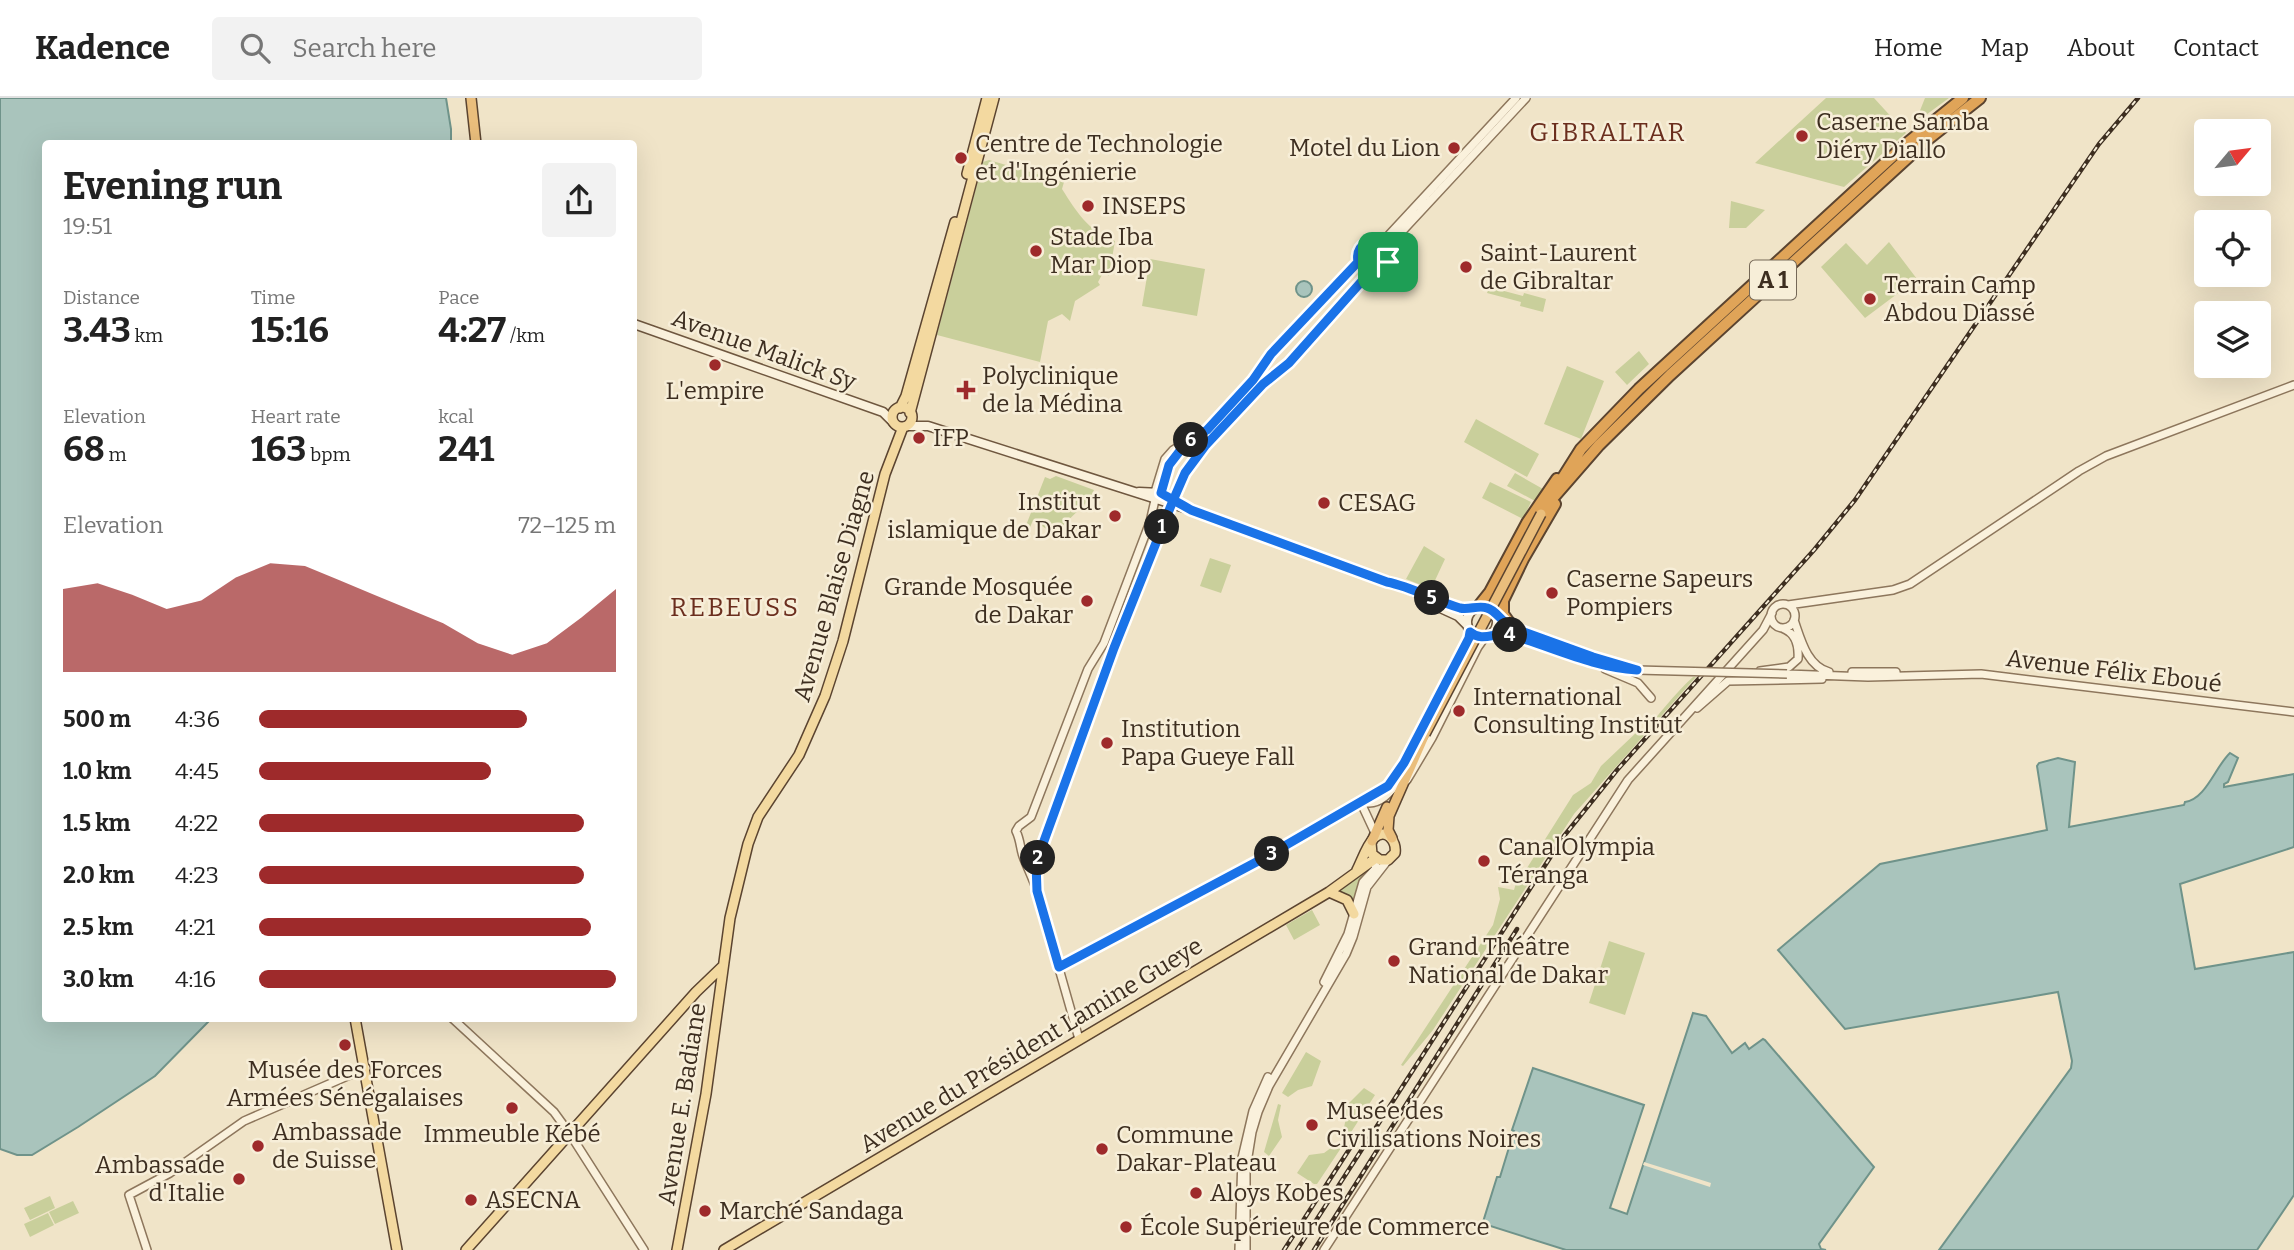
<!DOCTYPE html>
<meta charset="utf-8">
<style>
:root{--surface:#fff;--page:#f2f2f2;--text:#222;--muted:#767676;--line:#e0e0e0;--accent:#9e2a2b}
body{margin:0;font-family:Bitter,serif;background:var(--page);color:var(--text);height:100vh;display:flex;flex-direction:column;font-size:26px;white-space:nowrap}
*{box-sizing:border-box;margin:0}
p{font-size:23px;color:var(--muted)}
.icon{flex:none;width:38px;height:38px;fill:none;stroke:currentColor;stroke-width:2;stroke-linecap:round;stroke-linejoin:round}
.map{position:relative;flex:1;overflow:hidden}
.sheet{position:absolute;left:42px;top:42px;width:595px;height:882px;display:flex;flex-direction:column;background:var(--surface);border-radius:7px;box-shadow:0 7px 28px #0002}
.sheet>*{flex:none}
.needle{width:46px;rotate:61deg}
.tools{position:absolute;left:2194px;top:21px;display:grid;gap:14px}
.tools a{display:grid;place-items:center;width:77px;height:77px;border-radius:7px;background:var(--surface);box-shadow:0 7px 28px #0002;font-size:35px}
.pin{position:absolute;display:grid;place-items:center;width:60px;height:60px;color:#fff;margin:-30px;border-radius:14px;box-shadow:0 4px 10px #0006}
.km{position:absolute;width:35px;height:35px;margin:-18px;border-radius:50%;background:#222;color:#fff;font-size:19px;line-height:35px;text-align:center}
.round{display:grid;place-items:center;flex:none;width:74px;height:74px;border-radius:7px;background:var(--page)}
.overview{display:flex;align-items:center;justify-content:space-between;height:119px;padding:0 21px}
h1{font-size:38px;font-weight:700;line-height:52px}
.metrics{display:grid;grid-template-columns:repeat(3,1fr);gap:10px;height:119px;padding:7px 21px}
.metrics div{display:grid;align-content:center}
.metrics b{font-size:35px;font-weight:700}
.metrics small{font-size:19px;font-weight:400}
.metrics p{font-size:19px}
.chart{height:196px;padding:14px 21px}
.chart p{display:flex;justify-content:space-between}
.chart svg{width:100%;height:126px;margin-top:7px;fill:var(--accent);opacity:.7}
ul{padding:0 21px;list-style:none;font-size:23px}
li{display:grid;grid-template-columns:112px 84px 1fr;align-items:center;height:52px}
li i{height:18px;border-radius:9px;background:var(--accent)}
header{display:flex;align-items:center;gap:42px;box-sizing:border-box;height:98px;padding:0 35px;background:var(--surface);border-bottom:2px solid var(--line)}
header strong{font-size:33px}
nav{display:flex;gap:38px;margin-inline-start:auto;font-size:24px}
.search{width:490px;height:63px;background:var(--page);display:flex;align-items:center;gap:18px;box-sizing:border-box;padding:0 24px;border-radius:7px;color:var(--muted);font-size:26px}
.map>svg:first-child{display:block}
</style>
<header>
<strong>Kadence</strong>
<div class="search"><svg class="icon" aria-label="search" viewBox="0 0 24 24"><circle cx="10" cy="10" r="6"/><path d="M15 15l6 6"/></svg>Search here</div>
<nav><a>Home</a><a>Map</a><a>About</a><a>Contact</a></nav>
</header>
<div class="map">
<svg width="2294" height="1152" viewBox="0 0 2294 1152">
<rect width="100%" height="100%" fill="#f0e4c8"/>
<path fill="#c9cf9b" d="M1826 0H1874L1906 35 1844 89 1755 65Z
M1925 0H1949L1915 25Z
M989 62 1064 84 1062 91C1076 113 1089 134 1115 143L1109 178 1103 175 1098 184 1100 187 1075 203 1070 223 1062 216 1048 223 1040 264 937 237 983 64Z
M1731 103 1765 112 1746 130H1729Z
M1889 144 1917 181 1865 220 1821 169 1846 145 1867 167Z
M1359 158a14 14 0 1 1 28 0a14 14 0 1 1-28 0Z
M1150 161 1205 171 1197 218 1142 208Z
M1489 189 1523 198 1524 195 1546 201 1543 214 1520 208 1521 204 1487 195Z
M1639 253 1649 266 1627 287 1615 274Z
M1567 268 1604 283 1581 341 1544 326Z
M1476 321 1539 356 1527 379 1464 344Z
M1515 375 1543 391 1535 403 1507 388Z
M1056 378 1094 392 1088 403 1054 436 1033 422 1027 437 1023 435 1045 379 1050 381Z
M1490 384 1531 404 1523 421 1482 400Z
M1424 448 1445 461 1431 491 1406 481Z
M1210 460 1231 467 1221 495 1200 488Z
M1693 579H1696L1574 716 1433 932 1403 968 1401 967 1493 827 1500 801 1498 789 1514 792 1518 778H1522L1573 697 1591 685 1601 668 1639 632 1642 636C1659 617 1674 596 1693 579Z
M1372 765V768L1358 786 1353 806 1337 794Z
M1312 812 1320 827 1294 842 1286 827Z
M1609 843 1645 855 1625 917 1589 905Z
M1306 954 1321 963 1312 988 1298 992 1288 999 1282 995Z
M1364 990 1375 997 1346 1042 1342 1039 1346 1020 1344 1010Z
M1278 1006 1281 1007 1278 1022 1282 1039 1269 1058 1264 1054Z
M1339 1044 1343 1047 1317 1086H1314L1297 1075 1309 1057 1324 1055Z
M50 1098 55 1110 30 1122 24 1110Z
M73 1103 79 1115 55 1126 49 1114Z
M48 1115 54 1127 30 1139 24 1126Z"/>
<path fill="#a9c4bc" stroke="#6f938a" stroke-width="2" d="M0 0H446L451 31V46H46V920L211 921 155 978 78 1029 32 1057H17L0 1051Z
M1296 191a8 8 0 1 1 16 0a8 8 0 1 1-16 0Z
M2230 655 2238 660 2228 684 2224 686V689L2294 676V749L2180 786 2195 871 2294 854V1097L2257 1152H1939L2071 970 2072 963 2058 894 1845 931 1778 852 1880 766 2047 732 2037 668 2039 665 2058 660 2075 664 2069 729 2184 707 2185 704C2206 701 2215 669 2230 655Z
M1693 915 1706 918 1732 955 1745 945 1749 951 1763 941 1765 942 1874 1069 1819 1146 1821 1151 1826 1152H1566L1484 1126 1483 1124 1497 1079H1500L1514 1033 1512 1032 1533 970 1644 1007 1610 1110 1627 1116Z"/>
<path fill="#f0e4c8" d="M1644 1064 1711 1085 1710 1089 1643 1067Z"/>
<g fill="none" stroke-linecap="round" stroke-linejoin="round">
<defs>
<path id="tertiary" d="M1357 159a16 16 0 1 1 32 0a16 16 0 1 1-32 0Z
M1377 144 1388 138 1516 0
M1387 153 1394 142 1526 0
M1155 394 1165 361 1173 352 1207 332 1253 282 1271 255 1358 164
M1172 401 1185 375 1205 348 1263 286 1288 265 1370 174
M1771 518a12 12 0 1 1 24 0a12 12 0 1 1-24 0Z
M1788 507 1893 492 1910 486 2079 373 2106 358 2294 287
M1497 519 1513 530 1593 559 1620 567
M1794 522C1801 542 1807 568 1829 574
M1492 536 1512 537 1606 568 1637 572
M1605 571 1638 585 1651 600
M1760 573 1789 569 1798 561C1799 547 1796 535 1782 530
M1852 574H1896
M1787 576 1868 579 1981 576 2294 614
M1697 610 1728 583 1822 581
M1407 682 1432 640 1478 549 1483 542 1490 538
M1363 704C1382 710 1395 688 1406 674
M1361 705 1375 735
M1036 781V765L1046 737 1114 550 1170 407 1161 395C1163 374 1174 361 1186 345
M1059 869 1262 761 1388 688 1404 665 1469 540 1470 534
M1324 884 1348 836 1363 784 1375 771 1377 761
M452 920 554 1014 570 1036 644 1152
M1079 941 1037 793C1033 781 1028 771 1024 761 1020 752 1021 743 1016 733L1019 728 1031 719 1088 571 1104 545 1150 424 1155 402
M147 1152 129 1097 170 1075 244 1023 366 970
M1239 1152 1242 1060 1253 1013 1268 979
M1246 1152V1071L1252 1034 1258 1014 1269 988 1346 856 1353 839 1367 789 1388 762
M1324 1152 1628 682 1763 532 1772 515"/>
<path id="secondary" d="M634 226 883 314 893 324
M906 328H928L1191 412 1387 484C1415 490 1448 514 1475 510
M1139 394 1161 395 1183 407
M1421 501 1458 518 1467 527
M1467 524a15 15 0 1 1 30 0a15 15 0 1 1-30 0Z"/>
<path id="primary" d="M967 76 987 0
M892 319a10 10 0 1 1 20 0a10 10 0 1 1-20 0Z
M900 310 906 298 955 124
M910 315 994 0
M1357 772C1362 762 1367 747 1374 740 1386 729 1397 743 1395 755L1388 762H1380L1372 756 1371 745
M1329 794 1347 802 1354 816
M355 920 397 1152
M466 1152 696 894 723 868
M677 1152 706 996 730 820 748 746 758 719 799 657 825 598 843 543 885 376 903 329
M724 1152 1329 794 1376 760"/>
<path id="trunk" d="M471 0 476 46
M1392 740 1388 732 1389 718 1425 636
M1372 743 1387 709"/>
<path id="motorway" d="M1557 389 1581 351 1639 291 1905 47 1963 0
M1545 409 1599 347 1670 277 1928 41 1980 0
M1503 504V516L1513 530
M1478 509 1490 494 1527 425 1557 381
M1496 517 1523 461 1555 406"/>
</defs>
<use href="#tertiary" stroke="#8d765c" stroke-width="10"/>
<use href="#secondary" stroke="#6f573f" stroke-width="11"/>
<use href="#primary" stroke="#5b4430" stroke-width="12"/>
<use href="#trunk" stroke="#5b4430" stroke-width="12"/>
<use href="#motorway" stroke="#5b4430" stroke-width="14"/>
<use href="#tertiary" stroke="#faf1dc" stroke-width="7"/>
<use href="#secondary" stroke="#faf1dc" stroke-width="8"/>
<use href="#primary" stroke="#f3d9a0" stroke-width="9"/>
<use href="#trunk" stroke="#eabe7c" stroke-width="9"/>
<use href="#motorway" stroke="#e0a458" stroke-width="10"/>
<defs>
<path id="rail" d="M1284 1152 1354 1044
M1297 1152 1564 738 1617 672 1814 452 1855 402 2099 46 2138 0
M1314 1152 1517 831"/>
</defs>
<use href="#rail" stroke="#3d2e20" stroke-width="4.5"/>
<use href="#rail" stroke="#f7eed8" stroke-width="2" stroke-dasharray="5" stroke-linecap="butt"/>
<defs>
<path id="tertiary-bridge" d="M1637 572 1787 576"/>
<path id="trunk-bridge" d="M1425 636 1541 416"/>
</defs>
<use href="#tertiary-bridge" stroke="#8d765c" stroke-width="10" stroke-linecap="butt"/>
<use href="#trunk-bridge" stroke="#5b4430" stroke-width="12" stroke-linecap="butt"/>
<use href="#tertiary-bridge" stroke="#faf1dc" stroke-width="7"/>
<use href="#trunk-bridge" stroke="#eabe7c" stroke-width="9"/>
</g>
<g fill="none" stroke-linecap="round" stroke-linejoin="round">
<defs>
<path id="route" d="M1388 164 1380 173 1370 174 1289 265 1263 286 1205 348 1185 375 1172 405 1114 550 1036 765 1037 793 1059 869 1262 761 1388 688 1404 665 1469 540 1470 534C1483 545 1496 533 1511 537 1553 549 1592 569 1637 572L1593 559 1513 530C1501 524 1496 512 1487 510 1479 507 1469 512 1460 510 1435 503 1413 489 1387 484L1191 412C1181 406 1171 401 1161 395L1169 367 1186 345 1207 332 1253 282 1271 256 1358 164C1356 153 1361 146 1371 143L1382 147 1388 156V164"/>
</defs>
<use href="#route" stroke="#fff" stroke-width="14"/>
<use href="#route" stroke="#1a73e8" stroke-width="9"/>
</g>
<g fill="#9e2a2b" stroke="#f7eed8" stroke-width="2.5">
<circle cx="1802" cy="38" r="7"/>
<circle cx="1454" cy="50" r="7"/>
<circle cx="961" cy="60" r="7"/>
<circle cx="1088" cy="108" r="7"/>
<circle cx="1036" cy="153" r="7"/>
<circle cx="1466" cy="169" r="7"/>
<circle cx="1870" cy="201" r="7"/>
<circle cx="715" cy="267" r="7"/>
<path d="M962.5 281.5h7v7h7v7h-7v7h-7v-7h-7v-7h7z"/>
<circle cx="919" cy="340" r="7"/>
<circle cx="1324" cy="405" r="7"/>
<circle cx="1115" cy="418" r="7"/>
<circle cx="1552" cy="495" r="7"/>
<circle cx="1087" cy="503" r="7"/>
<circle cx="1459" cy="613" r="7"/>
<circle cx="1107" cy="645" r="7"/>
<circle cx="1484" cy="763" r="7"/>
<circle cx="1394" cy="863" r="7"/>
<circle cx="345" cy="947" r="7"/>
<circle cx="512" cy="1010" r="7"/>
<circle cx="1312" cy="1027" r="7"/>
<circle cx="258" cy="1048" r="7"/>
<circle cx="1102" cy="1051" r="7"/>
<circle cx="239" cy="1081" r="7"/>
<circle cx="1196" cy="1095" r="7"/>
<circle cx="471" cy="1102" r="7"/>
<circle cx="705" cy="1113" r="7"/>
<circle cx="1126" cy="1129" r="7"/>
</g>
<g text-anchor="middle" stroke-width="5" stroke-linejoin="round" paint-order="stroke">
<rect fill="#f7eed8" stroke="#756857" stroke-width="2" x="1750" y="162.5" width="46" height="39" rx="5"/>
<g font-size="23" font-weight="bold" fill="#3d2e20">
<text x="1773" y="190">A 1</text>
</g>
<g font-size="24" fill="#3d2e20" stroke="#f7eed8" text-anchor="start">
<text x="1816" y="32">Caserne Samba<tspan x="1816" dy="28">Diéry Diallo</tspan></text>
<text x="975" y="54">Centre de Technologie<tspan x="975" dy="28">et d'Ingénierie</tspan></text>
<text x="1440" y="58" text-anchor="end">Motel du Lion</text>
<text x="1102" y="116">INSEPS</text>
<text x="1050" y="147">Stade Iba<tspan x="1050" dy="28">Mar Diop</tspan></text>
<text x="1480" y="163">Saint-Laurent<tspan x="1480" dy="28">de Gibraltar</tspan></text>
<text x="1884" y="195">Terrain Camp<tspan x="1884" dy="28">Abdou Diassé</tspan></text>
<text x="982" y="286">Polyclinique<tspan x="982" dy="28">de la Médina</tspan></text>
<text x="715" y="301" text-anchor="middle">L'empire</text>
<text x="933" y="348">IFP</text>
<text x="1101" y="412" text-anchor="end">Institut<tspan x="1101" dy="28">islamique de Dakar</tspan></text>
<text x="1338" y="413">CESAG</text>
<text x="1566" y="489">Caserne Sapeurs<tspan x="1566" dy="28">Pompiers</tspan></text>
<text x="1073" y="497" text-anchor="end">Grande Mosquée<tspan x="1073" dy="28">de Dakar</tspan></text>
<text x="1473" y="607">International<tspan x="1473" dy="28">Consulting Institut</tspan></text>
<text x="1121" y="639">Institution<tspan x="1121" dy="28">Papa Gueye Fall</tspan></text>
<text x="1498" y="757">CanalOlympia<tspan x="1498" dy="28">Téranga</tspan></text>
<text x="1408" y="857">Grand Théâtre<tspan x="1408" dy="28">National de Dakar</tspan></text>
<text x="345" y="980" text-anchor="middle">Musée des Forces<tspan x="345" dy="28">Armées Sénégalaises</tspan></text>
<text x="1326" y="1021">Musée des<tspan x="1326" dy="28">Civilisations Noires</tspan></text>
<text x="272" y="1042">Ambassade<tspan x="272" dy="28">de Suisse</tspan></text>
<text x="512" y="1044" text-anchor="middle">Immeuble Kébé</text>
<text x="1116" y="1045">Commune<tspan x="1116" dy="28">Dakar-Plateau</tspan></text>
<text x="225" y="1075" text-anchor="end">Ambassade<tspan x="225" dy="28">d'Italie</tspan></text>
<text x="1210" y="1103">Aloys Kobes</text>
<text x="485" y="1110">ASECNA</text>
<text x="719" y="1121">Marché Sandaga</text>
<text x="1140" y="1137">École Supérieure de Commerce</text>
</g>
<g font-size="24" fill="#3d2e20" stroke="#f7eed8">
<text transform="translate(764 252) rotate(20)" y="8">Avenue Malick Sy</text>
<text transform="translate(834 488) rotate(-74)" y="8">Avenue Blaise Diagne</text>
<text transform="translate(2114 573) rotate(7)" y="8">Avenue Félix Eboué</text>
<text transform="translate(1031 947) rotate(-31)" y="8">Avenue du Président Lamine Gueye</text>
<text transform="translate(682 1006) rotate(-81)" y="8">Avenue E. Badiane</text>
</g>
<g font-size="26" letter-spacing="2" fill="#6b2e1e" stroke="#f7eed8">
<text x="1608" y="43">GIBRALTAR</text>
<text x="735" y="518">REBEUSS</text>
</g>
</g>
</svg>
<div class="tools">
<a><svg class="needle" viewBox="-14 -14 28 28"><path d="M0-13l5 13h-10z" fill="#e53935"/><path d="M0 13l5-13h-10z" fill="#767676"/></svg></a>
<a><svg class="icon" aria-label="locate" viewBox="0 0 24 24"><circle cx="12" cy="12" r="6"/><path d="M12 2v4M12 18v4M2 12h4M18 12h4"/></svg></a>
<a><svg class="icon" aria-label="layers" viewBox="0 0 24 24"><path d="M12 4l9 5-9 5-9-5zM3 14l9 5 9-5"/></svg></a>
</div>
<div class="pin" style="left:1388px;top:164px;background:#1e9e55"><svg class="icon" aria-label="arrive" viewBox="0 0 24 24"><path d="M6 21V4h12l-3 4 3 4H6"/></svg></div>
<b class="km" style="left:1162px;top:429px">1</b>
<b class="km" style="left:1038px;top:760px">2</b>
<b class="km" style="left:1272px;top:756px">3</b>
<b class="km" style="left:1510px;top:537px">4</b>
<b class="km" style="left:1432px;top:500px">5</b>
<b class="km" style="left:1191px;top:342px">6</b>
<section class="sheet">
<div class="overview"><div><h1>Evening run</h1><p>19:51</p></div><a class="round"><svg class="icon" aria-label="share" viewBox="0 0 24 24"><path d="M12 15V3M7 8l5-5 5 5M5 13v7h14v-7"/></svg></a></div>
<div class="metrics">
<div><p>Distance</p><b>3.43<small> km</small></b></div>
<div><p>Time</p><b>15:16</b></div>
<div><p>Pace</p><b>4:27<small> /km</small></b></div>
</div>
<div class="metrics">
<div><p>Elevation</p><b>68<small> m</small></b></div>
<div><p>Heart rate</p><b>163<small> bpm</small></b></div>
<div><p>kcal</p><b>241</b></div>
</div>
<div class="chart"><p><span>Elevation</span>72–125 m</p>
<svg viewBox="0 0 160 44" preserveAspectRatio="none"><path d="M0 44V15L10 13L20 17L30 22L40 19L50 11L60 6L70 7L80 12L90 17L100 22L110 27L120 34L130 38L140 34L150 25L160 15V44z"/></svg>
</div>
<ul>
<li><b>500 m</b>4:36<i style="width:75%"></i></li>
<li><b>1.0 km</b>4:45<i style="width:65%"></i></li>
<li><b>1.5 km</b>4:22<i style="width:91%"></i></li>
<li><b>2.0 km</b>4:23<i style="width:91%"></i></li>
<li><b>2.5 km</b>4:21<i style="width:93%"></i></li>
<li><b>3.0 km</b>4:16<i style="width:100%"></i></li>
</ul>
</section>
</div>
